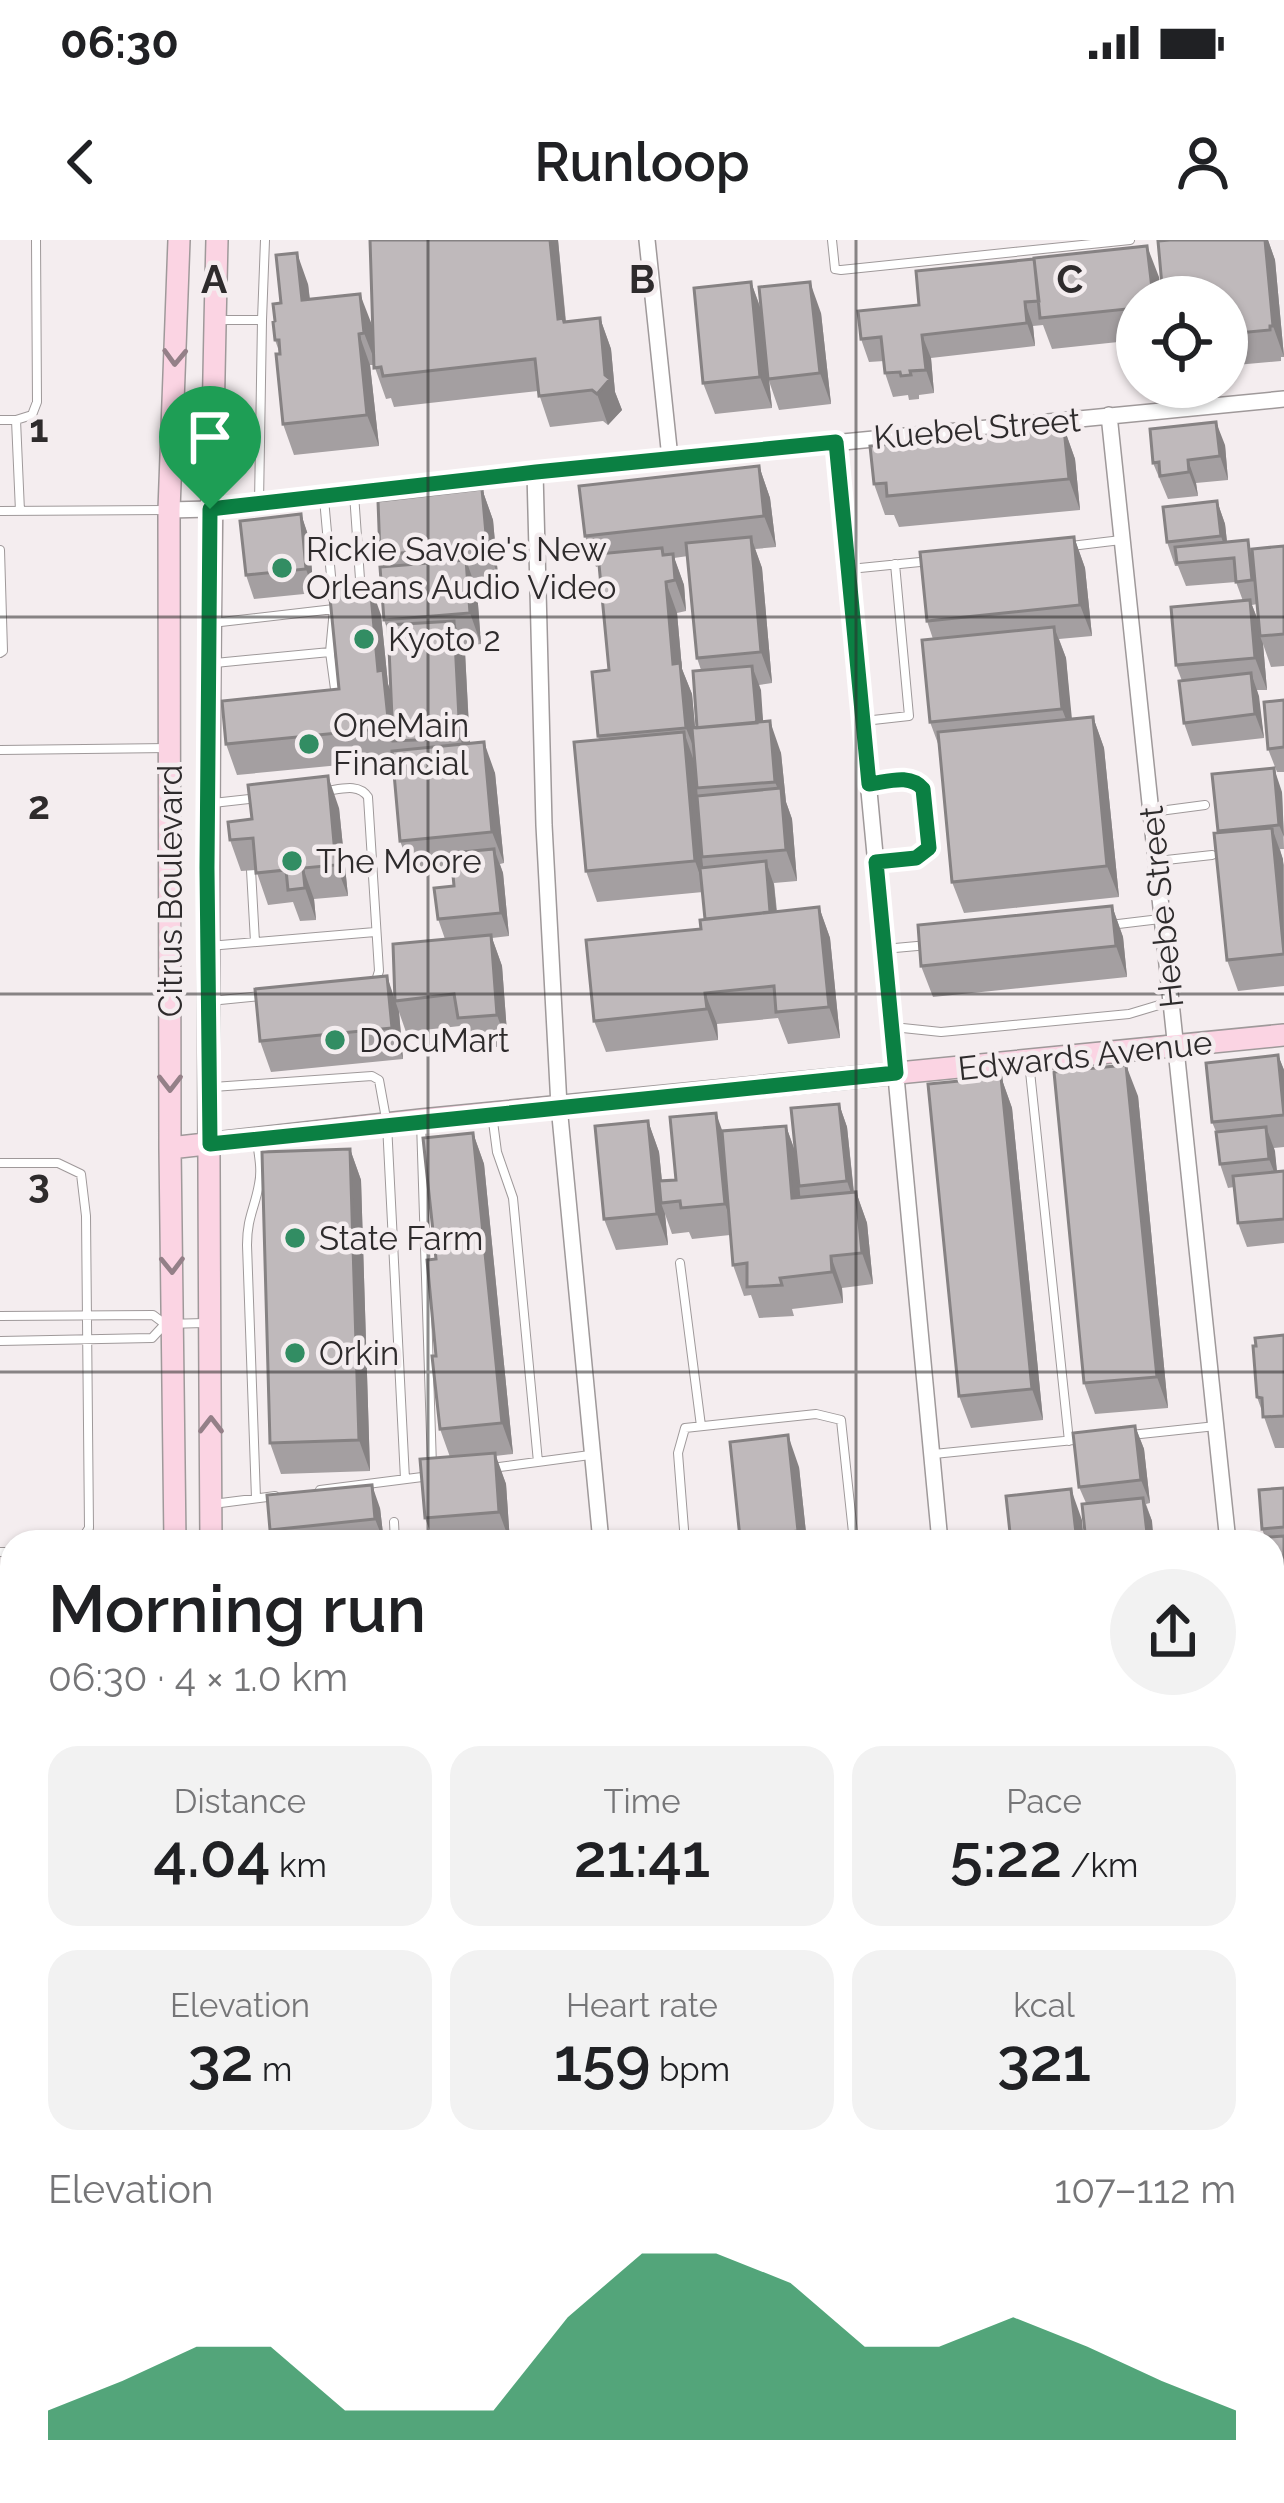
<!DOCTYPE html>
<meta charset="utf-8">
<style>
:root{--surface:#fff;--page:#f2f2f2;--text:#202124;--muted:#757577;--accent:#0b8043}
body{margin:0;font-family:Raleway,sans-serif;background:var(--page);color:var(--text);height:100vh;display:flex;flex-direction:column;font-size:45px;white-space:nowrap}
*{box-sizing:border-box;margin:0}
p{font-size:39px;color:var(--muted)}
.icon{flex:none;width:66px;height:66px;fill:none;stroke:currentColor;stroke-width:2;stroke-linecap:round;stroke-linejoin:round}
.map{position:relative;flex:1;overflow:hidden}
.sheet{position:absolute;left:0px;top:1290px;width:1284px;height:975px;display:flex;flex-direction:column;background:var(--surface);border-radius:36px 36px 0 0;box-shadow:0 3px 9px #0004}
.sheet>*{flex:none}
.buttons{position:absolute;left:1116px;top:36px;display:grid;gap:24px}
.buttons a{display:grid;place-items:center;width:132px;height:132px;border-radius:50%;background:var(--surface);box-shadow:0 3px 9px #0004;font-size:60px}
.pin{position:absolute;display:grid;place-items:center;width:102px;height:102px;color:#fff;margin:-123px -51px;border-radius:50% 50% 50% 0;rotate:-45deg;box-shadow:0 0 12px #0007}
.pin .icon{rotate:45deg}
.round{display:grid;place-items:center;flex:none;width:126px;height:126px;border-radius:63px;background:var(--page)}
.head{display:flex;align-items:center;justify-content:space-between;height:204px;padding:0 48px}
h1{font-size:66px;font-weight:600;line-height:90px}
.stats{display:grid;grid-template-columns:repeat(3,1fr);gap:18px;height:204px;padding:12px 48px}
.stats div{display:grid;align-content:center;border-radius:30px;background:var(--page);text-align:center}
.stats b{font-size:60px;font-weight:600}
.stats small{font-size:33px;font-weight:400}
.stats p{font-size:33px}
.chart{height:336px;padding:24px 48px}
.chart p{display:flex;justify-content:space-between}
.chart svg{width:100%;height:216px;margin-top:12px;fill:var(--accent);opacity:.7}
.status{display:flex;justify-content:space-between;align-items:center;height:84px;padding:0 60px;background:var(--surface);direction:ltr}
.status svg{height:33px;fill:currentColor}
header{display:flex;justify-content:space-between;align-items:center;height:156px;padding:0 48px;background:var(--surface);font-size:54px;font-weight:600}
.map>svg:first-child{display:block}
</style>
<div class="status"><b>06:30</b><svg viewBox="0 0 49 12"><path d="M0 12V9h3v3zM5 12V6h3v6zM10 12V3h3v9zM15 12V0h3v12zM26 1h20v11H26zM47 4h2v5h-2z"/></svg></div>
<header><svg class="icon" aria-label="back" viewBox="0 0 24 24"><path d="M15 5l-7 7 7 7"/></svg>Runloop<svg class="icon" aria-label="person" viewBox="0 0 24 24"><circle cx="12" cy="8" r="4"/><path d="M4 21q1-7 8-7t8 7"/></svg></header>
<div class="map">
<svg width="1284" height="2263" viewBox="0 0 1284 2263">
<rect width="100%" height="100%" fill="#f4edef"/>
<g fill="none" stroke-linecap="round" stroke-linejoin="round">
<defs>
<path id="lane" d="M832 0 835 29 841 30 1130 0
M218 80H262L265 0
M0 180H16L32 175 37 162 36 0
M16 180 20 271
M354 254 361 353
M324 259 333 358
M259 263 262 80
M0 271 167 270
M1071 306 1121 300
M0 310 3 411 0 413
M850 329 930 321
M212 383 334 369 330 412
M215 423 330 412 335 449 333 456
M864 481 909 476 895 324
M0 510 169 508
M871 544C888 542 911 534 923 549L929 608 917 618 878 622
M326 551C341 549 359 543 368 557L379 731 376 741 371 745
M213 563 258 558
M1152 572 1205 565
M1157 621 1212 615
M251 630 255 702
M1110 685 1160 679
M209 706 375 692
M884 709 928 705
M210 761 261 756
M893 787 941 792 1129 774 1169 762
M1029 822 1069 1201
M213 847 372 836 379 840 387 884 405 1239
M492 874 497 912 513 958 538 1222
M421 882 432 1226
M0 923H58L81 934 86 976 89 1288 80 1302
M680 1023 701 1186
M0 1076 153 1075 165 1084 205 1083
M0 1101 152 1098 165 1084
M1131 1195 1216 1186
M934 1214 1074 1200
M492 1228 590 1215
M320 1250 430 1236
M256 1258 247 1005C247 977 255 968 259 944 262 930 259 916 257 902
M213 1264 275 1256
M394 1282 395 1302
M685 1302 678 1213 685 1188 816 1174 841 1180 854 1302
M0 1312H12
M0 1402 12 1404
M0 1449 12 1448
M0 1869 12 1870
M0 2059 6 2060 10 2075 12 2159
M14 2253V2263
M860 2253V2263
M604 2263 609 2261 612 2253"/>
<path id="street" d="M647 0 670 218
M1109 175 1228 1302
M836 202 940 1302
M535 232 544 585 559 866 601 1302
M169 270 210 269 535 232 1284 159
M1272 1616 1284 1615
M0 1977 12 1978
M1272 2144 1284 2142
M1034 2253 1035 2263"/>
<path id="secondary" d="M170 908 421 880 1284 795
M175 1302 170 908 169 270 179 0
M211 1302C208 868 206 434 217 0
M179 2253V2263
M217 2253V2263"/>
</defs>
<use href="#lane" stroke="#9f999a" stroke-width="10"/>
<use href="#street" stroke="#9f999a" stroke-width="18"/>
<use href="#secondary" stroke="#9f999a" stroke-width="24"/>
<use href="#lane" stroke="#fff" stroke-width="8"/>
<use href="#street" stroke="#fff" stroke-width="15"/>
<use href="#secondary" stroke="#fbd4e3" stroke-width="21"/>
</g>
<path fill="#a49fa1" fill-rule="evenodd" d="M370 0H558L566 81 600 78 611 109 615 152 622 170 608 185 603 181 550 187 538 151 394 167 391 158 386 159 374 125H370L379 206 294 215 283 184 280 114 275 100V81L281 63 308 44 310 59 372 85 373 103Z
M1170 0H1268L1275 20 1284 117H1281V121L1236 125 1227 101V57H1163Z
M1159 37 1137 57V100L1052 109 1043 85 1033 86 1035 106 931 118 934 153 919 155V159L909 160 908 155 893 157 885 133 884 121 869 122 861 99 858 71Z
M751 42 761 69 821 73 831 164 779 170 769 141 772 168 715 174 703 143Z
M1064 188 1075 219 1080 270 899 287 894 275H885L874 244Z
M1225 205 1228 240 1196 243 1198 256 1168 259 1153 223Z
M759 226 770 258 776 307 755 309 762 328 772 443 759 445 763 482 781 513 786 562 792 579 797 641 774 643 777 671 819 667 830 698 840 798 788 804 778 778 717 784 718 800 606 812 594 781 701 689 705 679 703 652 597 662 586 631 599 500 598 496 609 430 599 326 596 327 585 296ZM688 316 697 418 701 430 697 488H695L692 454 682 429 677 373 686 371 684 345 674 318Z
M482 249 493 280 498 336 472 338 477 351 481 404 463 406 465 412 470 504 495 533 504 623 500 624 503 633 509 696 492 698 502 726 508 806 469 809 460 786 406 792 399 772 403 819 271 832 260 801 394 757 445 699 438 679 454 646 453 628 412 632 400 601 392 520 237 535 226 504 339 449 381 375 388 444 391 452 388 391 384 380V327L380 315Z
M1217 261 1225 284 1227 302 1252 313 1284 306V426L1271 427 1263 404 1267 450H1257L1264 498 1192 506 1184 483 1182 441 1176 425 1243 361 1236 342 1186 346 1178 326H1175L1167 302ZM1257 364 1259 383 1252 365Z
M301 274 309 298 314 353 254 359 246 335Z
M1074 297 1085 328 1092 396 1059 399 1066 418 1071 479 1093 477 1104 508 1119 657 964 673 952 642 940 509 930 482 933 399 927 381Z
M1284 460V532H1277L1268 509Z
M1212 534 1282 552 1284 609H1280L1284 625V746L1238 751 1227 720 1219 593Z
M339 568 348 656 314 659 316 680 300 681 293 662 268 665 256 630 241 631 230 600Z
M1112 666 1123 697 1127 737 933 757 921 726Z
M1278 815 1284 830V907L1274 908 1277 932 1284 931V1003L1247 1007 1238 983 1234 947 1228 948 1220 924 1217 894 1212 882Z
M1001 837 1012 868 1043 1180 971 1188 959 1156Z
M1138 856 1168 1168 1095 1174 1084 1143Z
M839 864 847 887 854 952H856L867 983 873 1044 842 1048 843 1063 792 1069 794 1076 759 1078 751 1055 744 1056 733 1025 730 995 692 999 689 992 672 994 665 974 668 1005 616 1010 604 979 648 881 659 912 662 941 676 940 723 891 786 886 796 914Z
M473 893 484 924 513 1214 495 1216 506 1244 510 1302H434L425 1278 450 1217 440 1189 436 1116V1019Z
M350 909 361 940 370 1231 281 1234 270 1203Z
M1284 1095V1208H1275L1257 1157Z
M1135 1186 1144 1209 1150 1263 1146 1264 1152 1281 1086 1263 1079 1247Z
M799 1227 807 1302H742L740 1298Z
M1284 1248V1399L1279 1379 1281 1355H1272V1302L1265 1297 1262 1289Z
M380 1268 384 1302H275L270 1290Z
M1284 1640V1884L1272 1885V1641Z
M0 1676 12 1677V1831L0 1830Z
M1067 2253H1170L1174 2263H1070Z"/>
<path fill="#868283" d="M550 0H558L566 86 558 79Z
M1265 0H1268L1275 20 1284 117 1273 86Z
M1147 6 1159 37 1161 57H1153Z
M297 13 308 44 313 91 302 60Z
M751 42 762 73 772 168 760 137Z
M810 42 821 73 831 164 820 133Z
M360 54 372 85 376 124 364 93Z
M1025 62 1033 86 1035 106 1027 83Z
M600 78 611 109 615 152 622 170 608 185 597 154 605 135Z
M359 94 370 125 379 206 367 175Z
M922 95 931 118 934 153 926 130Z
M1216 182 1225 205 1228 240 1220 216Z
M1064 188 1075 219 1080 270 1069 239Z
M1188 220 1196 243 1198 256 1189 232Z
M759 226 770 258 776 307 764 276Z
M482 249 493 280 498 336 487 305Z
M1217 261 1225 284 1229 320 1221 296Z
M301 274 309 298 314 353 306 329Z
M751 297 762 328 772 443 761 412Z
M1074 297 1085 328 1092 396 1080 365Z
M673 314 684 345 686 371 675 340Z
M466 320 477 351 481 404 470 373Z
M666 342 677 373 682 429 692 454 698 519 686 488 673 424Z
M370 344 381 375 388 444 394 461 393 501 389 488 378 431Z
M1250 360 1262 391 1260 396 1263 404 1267 450 1255 418Z
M454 381 465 412 471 529 460 498Z
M1054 387 1066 418 1074 500 1062 469Z
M752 426 761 450 765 510 757 486Z
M1251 433 1259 456 1264 498 1255 474Z
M1093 477 1104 508 1119 657 1107 626Z
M770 481 781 513 786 562 792 579 797 641 786 610 782 559 775 542Z
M684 492 695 524 703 617H702L706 652 695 621Z
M484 502 495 533 504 623 492 592Z
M1274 528 1282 552 1284 597 1279 585Z
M328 536 339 568 348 656 336 625Z
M1272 588 1283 619 1284 709Z
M494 609 503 633 509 696 501 673Z
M766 621 774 645 779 700 771 676Z
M303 628 314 659 316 680 305 648Z
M1112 666 1123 697 1127 737 1116 706Z
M819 667 830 698 840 798 829 767Z
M491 695 502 726 508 806 497 775Z
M387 736 399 772 403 819 392 788Z
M705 753 717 784 718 800 707 769Z
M1278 815 1284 830V868Z
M1126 825 1138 856 1168 1168 1157 1137Z
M1001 837 1012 868 1043 1180 1032 1149Z
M839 864 847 887 855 965 847 941Z
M716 873 727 904 736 995 725 964Z
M648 881 659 912 664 962 661 963 665 974 668 1005 657 974Z
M786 886 797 917 803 989 792 958Z
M1266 887 1275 911 1278 942 1269 919Z
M473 893 484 924 513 1214 502 1183Z
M350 909 361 940 370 1231 359 1200Z
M856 952 867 983 873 1044 862 1013Z
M831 1016 842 1048 843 1063 832 1032Z
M1135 1186 1144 1209 1150 1263 1141 1240Z
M788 1195 799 1227 807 1302H802L798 1291Z
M495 1213 506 1244 510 1302 499 1272Z
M372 1245 380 1268 384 1302 375 1279Z
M1071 1249 1082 1280 1084 1302H1077Z
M1143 1258 1152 1281 1154 1302H1148Z
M122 2253H130V2263H122Z
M975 2253H983L984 2263H976Z
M1166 2253H1170L1174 2263H1167Z"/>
<path fill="#bfb9bb" stroke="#868283" stroke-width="3" d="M370 0H550L558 79 563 78 564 82 600 78 605 135 610 139 597 154 592 150 539 156 535 119 383 136 381 127 374 128Z
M1170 0H1265L1273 86H1270V90L1227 94V57H1163L1158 1Z
M1147 6 1153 57H1137V68L1040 78 1034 18Z
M297 13 302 60 360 54 364 93 359 94 367 175 283 184 276 114H280L279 100H275L273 82 275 81 273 64 281 63 276 15Z
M1034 19 1039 61 1025 62 1027 83 922 95 926 130 910 131 911 135 901 136 900 132 885 133 881 97 861 99 858 71 919 65 916 31Z
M751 42 760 137 703 143 694 48Z
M810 42 820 133 768 139 759 47Z
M1216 182 1220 216 1188 220 1189 232 1160 236 1159 222 1153 223 1150 189Z
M1064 188 1069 239 887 256 886 243 874 244 870 206Z
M759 226 764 276 585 296 579 246Z
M482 249 487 305 380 315 378 261Z
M1217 261 1221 296 1167 302 1163 267Z
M301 274 306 329 246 335 240 281Z
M751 297 761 412 697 418 686 303Z
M1074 297 1080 365 927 381 920 312Z
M1248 300 1252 340 1236 342 1234 318 1177 323 1175 307Z
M1284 306V394L1260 396 1252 309Z
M662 308 663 315 673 314 675 340 666 342 673 424 680 423 686 488 598 496 592 432 609 430 598 314Z
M466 320 470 373 384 380 380 327Z
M370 344 378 431 383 430 389 488 226 504 222 461 339 449 329 348Z
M1250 360 1255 418 1176 425 1171 367Z
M454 381 460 498 393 501 388 385Z
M1054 387 1062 469 930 482 922 400Z
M752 426 757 483 697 488 693 431Z
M1251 433 1255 474 1184 483 1179 441Z
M1284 460V507L1268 509 1264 462Z
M1093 477 1107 626 952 642 938 492Z
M770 481 775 542 697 548 692 488Z
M684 492 695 621 586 631 574 502Z
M484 502 492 592 400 601 392 511Z
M1274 528 1279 585 1218 591 1212 534Z
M328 536 336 625 303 628 305 648 288 650 286 630 256 633 253 598 230 600 228 582 252 579 248 545Z
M781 548 786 610 702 617 697 556Z
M1272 588 1284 714 1227 720 1214 593Z
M494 609 501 673 438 679 434 648 454 646 451 613Z
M766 621 770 672 705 679 700 628Z
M1112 666 1116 706 921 726 918 685Z
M819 667 829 767 776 772 774 746 705 753 707 769 594 781 586 700 701 689 700 680Z
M491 695 497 775 458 778 454 754 395 761 393 704Z
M387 736 392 788 260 801 255 749Z
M1278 815 1284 875 1212 882 1206 823Z
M1126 825 1157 1137 1084 1143 1054 832Z
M1001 837 1032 1149 959 1156 928 844Z
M839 864 847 941 799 946 791 868Z
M716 873 725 964 681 968 680 961 661 963 659 941 676 940 670 877Z
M648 881 657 974 604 979 595 886Z
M786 886 792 958 856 952 862 1013 831 1016 832 1032 780 1038 782 1045 747 1047V1023L733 1025 722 891Z
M1266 887 1269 919 1220 924 1216 892Z
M473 893 502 1183 440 1189 432 1116H436L427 1020 436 1019 423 898Z
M350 909 359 1200 270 1203 262 912Z
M1284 931V979L1238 983 1233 936Z
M1284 1095V1176L1263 1177 1262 1158 1257 1157 1253 1106H1256L1255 1098Z
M1135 1186 1141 1240 1079 1247 1073 1193Z
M788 1195 798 1291 740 1298 730 1202Z
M495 1213 499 1272 425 1278 420 1219Z
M372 1245 375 1279 270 1290 267 1255Z
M1284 1248V1287L1262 1289 1259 1250Z
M1071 1249 1077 1302H1011L1006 1256Z
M1143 1258 1148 1302H1086L1082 1264Z
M538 1292 539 1302H514L513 1295Z
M1284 1296V1330L1272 1331V1302H1256V1298Z
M794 1297V1302L747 1301Z
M1284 1335V1399L1282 1378 1279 1379 1277 1361 1281 1360 1279 1336Z
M1277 1423H1284V1483Z
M1284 1640V1852L1272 1853V1641Z
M0 1676 12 1677V1801L0 1800Z
M84 2253H122V2263H84Z
M639 2253H715L716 2263H639Z
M894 2253H975L976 2263H895Z
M1102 2253H1166L1167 2263H1103Z"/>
<defs><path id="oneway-chevron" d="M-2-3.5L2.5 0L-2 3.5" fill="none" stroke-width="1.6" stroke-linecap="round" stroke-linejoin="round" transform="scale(3)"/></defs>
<g stroke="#948088">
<use href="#oneway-chevron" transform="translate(175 117) rotate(92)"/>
<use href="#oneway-chevron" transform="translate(170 843) rotate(90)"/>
<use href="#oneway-chevron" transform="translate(172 1025) rotate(89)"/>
<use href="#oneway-chevron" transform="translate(211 1185) rotate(-90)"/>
</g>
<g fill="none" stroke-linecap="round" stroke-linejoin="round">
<defs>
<path id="route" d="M836 202 869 544C887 542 910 533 923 549L929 608 916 618 876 622 896 833 210 904 207 628 210 269 536 232Z"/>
</defs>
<use href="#route" stroke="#fff" stroke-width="24"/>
<use href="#route" stroke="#0b8043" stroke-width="15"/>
</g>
<path fill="none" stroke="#2e2b2c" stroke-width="3" stroke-opacity="0.55" d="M428 0V1302M856 0V1302M0 377H1284M0 754H1284M0 1132H1284M0 1509H12M1272 1509H1284M0 1886H12M1272 1886H1284M428 2253V2263M856 2253V2263"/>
<g fill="#328d63" stroke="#f4edef" stroke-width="4.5">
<circle cx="282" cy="328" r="12"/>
<circle cx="364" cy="399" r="12"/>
<circle cx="309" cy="504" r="12"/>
<circle cx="292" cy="621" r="12"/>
<circle cx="335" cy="800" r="12"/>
<circle cx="295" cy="998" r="12"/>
<circle cx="295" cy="1113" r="12"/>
</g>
<g text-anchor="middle" stroke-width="9" stroke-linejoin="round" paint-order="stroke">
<g font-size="33" fill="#2e2b2c" stroke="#f4edef">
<text transform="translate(977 188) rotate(-5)" y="12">Kuebel Street</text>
<text transform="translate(170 651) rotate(-90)" y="12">Citrus Boulevard</text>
<text transform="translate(1161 667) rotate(-96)" y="12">Heebe Street</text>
<text transform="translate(1085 815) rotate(-6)" y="12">Edwards Avenue</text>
</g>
<g font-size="33" fill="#2e2b2c" stroke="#f4edef" text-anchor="start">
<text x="306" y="321">Rickie Savoie's New<tspan x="306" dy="38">Orleans Audio Video</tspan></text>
<text x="388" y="411">Kyoto 2</text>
<text x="333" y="497">OneMain<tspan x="333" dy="38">Financial</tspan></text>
<text x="316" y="633">The Moore</text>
<text x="359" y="812">DocuMart</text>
<text x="319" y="1010">State Farm</text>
<text x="319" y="1125">Orkin</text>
</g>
</g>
<g font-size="39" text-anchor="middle" font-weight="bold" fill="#2e2b2c" stroke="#f4edef" stroke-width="9" stroke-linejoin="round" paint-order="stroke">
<text x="214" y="53">A</text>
<text x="642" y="53">B</text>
<text x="1070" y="53">C</text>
<text x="39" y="202">1</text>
<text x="39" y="579">2</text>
<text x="39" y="957">3</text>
</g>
</svg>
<div class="buttons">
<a><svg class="icon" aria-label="locate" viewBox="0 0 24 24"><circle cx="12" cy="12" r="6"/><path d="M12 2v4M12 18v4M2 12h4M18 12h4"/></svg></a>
</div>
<div class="pin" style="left:210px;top:269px;background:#1e9e55"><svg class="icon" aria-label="arrive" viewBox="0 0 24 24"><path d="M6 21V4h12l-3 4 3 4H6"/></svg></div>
<section class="sheet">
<div class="head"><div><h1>Morning run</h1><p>06:30 · 4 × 1.0 km</p></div><a class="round"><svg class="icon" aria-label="share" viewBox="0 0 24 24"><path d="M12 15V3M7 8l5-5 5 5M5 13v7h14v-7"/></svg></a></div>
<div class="stats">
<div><p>Distance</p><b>4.04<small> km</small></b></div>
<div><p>Time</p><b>21:41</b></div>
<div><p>Pace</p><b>5:22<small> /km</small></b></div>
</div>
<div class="stats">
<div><p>Elevation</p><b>32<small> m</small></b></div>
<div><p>Heart rate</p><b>159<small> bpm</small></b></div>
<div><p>kcal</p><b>321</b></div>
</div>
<div class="chart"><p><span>Elevation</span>107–112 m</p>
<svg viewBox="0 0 160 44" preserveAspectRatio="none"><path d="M0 44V38L10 32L20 25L30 25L40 38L50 38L60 38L70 19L80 6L90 6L100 12L110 25L120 25L130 19L140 25L150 32L160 38V44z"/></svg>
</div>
</section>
</div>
